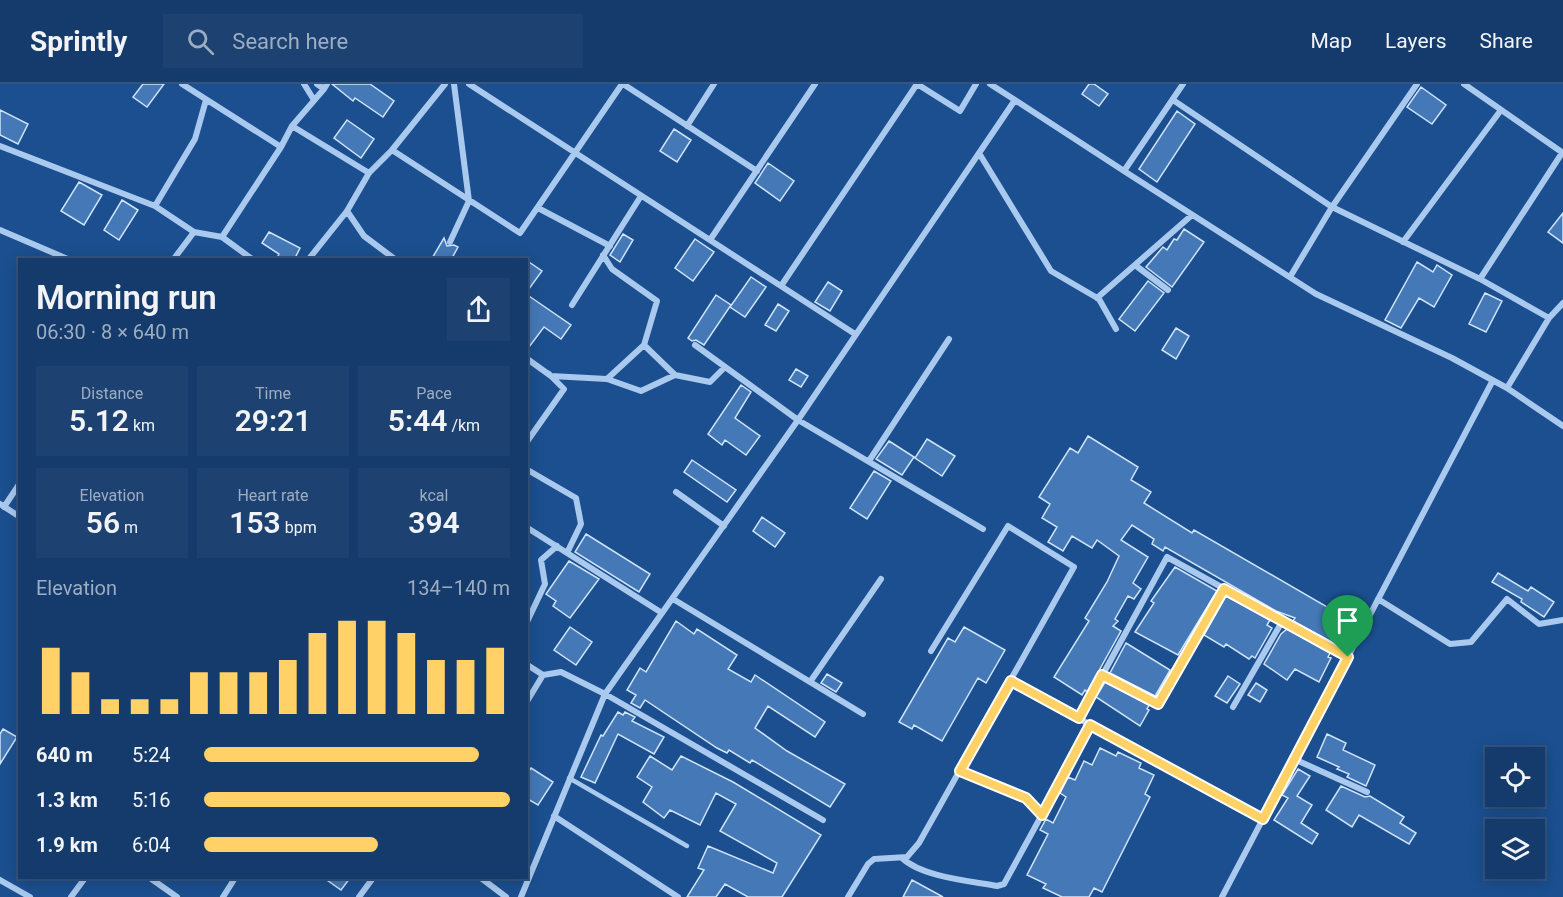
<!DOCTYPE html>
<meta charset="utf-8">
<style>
:root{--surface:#143b6b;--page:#1d4271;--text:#f1f3f6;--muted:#9dadc1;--line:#33557e;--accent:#ffd166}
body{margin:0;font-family:Roboto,sans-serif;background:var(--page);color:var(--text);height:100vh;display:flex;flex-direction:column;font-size:22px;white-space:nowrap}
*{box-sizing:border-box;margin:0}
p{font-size:20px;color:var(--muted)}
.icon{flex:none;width:33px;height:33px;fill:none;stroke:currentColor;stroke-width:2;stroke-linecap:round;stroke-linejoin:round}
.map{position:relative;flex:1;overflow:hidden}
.side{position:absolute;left:18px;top:174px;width:510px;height:621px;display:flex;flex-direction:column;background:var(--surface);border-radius:0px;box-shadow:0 3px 15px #0003,0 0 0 2px var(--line)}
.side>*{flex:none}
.tools{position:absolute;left:1485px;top:663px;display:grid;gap:12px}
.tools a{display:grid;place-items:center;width:60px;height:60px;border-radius:0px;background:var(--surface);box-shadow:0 3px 15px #0003,0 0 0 2px var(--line);font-size:30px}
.pin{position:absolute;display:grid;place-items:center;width:51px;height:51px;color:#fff;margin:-62px -26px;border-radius:50% 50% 50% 0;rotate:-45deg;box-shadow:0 0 6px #0007}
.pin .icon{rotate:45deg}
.round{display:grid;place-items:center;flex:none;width:63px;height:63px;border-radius:0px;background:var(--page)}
.head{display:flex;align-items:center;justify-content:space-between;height:102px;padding:0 18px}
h1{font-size:33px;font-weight:600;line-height:45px}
.stats{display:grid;grid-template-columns:repeat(3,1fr);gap:9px;height:102px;padding:6px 18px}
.stats div{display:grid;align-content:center;border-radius:0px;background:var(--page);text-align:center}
.stats b{font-size:30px;font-weight:600}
.stats small{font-size:16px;font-weight:400}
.stats p{font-size:16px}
.chart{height:168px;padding:12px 18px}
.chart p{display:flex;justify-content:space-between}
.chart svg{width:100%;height:108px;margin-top:6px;stroke:var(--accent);stroke-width:6}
ul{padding:0 18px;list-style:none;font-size:20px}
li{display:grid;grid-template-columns:96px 72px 1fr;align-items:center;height:45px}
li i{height:15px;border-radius:8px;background:var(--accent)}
header{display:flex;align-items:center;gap:36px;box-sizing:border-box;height:84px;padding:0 30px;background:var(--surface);border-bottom:2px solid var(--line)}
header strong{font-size:28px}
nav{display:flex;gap:33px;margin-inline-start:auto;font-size:21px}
.search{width:420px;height:54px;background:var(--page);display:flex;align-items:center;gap:15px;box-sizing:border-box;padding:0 21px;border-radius:0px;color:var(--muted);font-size:22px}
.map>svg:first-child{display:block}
</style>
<header>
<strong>Sprintly</strong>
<div class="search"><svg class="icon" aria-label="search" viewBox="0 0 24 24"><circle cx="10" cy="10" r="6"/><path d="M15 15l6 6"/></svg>Search here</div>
<nav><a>Map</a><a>Layers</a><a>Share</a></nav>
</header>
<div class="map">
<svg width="1563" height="813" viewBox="0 0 1563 813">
<rect width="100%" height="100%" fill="#1b4f8f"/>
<path fill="#4478b7" stroke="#cfe3fa" stroke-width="1.5" d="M143 0H164L147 23 133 13Z
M332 0H370L394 17 383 33 355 14 353 17Z
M1089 0H1094L1108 10 1099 22 1082 10Z
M1421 3 1446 21 1432 40 1407 23Z
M0 26 28 40 18 60 0 51Z
M1177 27 1195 40 1157 98 1139 85Z
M347 36 374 55 361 74 334 54Z
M674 45 691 56 677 78 660 67Z
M768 79 794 97 780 117 755 99Z
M79 98 102 111 84 141 61 127Z
M122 116 138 126 119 156 104 146Z
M1563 129V159L1548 148Z
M1184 145 1204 158 1172 203 1146 183 1163 163 1167 166 1174 155 1177 156Z
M269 148 300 164 294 176H283L278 172 279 170 262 159Z
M623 150 633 156 620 178 610 171Z
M444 154 447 162 454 161 458 163 451 176H431Z
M695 155 714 168 693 197 675 184Z
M526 176 542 187 526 209Z
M1417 178 1433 188 1437 181 1452 191 1434 223 1419 214 1401 244 1385 236Z
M751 193 766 203 745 233 730 223Z
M1148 197 1164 209 1135 247 1119 235Z
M828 198 842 207 830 227 815 218Z
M1485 209 1502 217 1486 248 1469 240Z
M526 210 571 241 561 255 544 243 526 267Z
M716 211 731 221 704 261 696 256 692 257 688 254Z
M778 220 789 227 776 247 765 241Z
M1176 244 1189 252 1176 275 1162 266Z
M796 285 808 292 801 303 789 296Z
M741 301 751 308 735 334 760 352 746 371 725 356 722 361 708 350Z
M1088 352 1138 383 1131 396 1151 408 1144 419 1192 449 1194 446 1353 538 1337 561 1293 537 1295 534 1276 527 1165 463 1163 467 1152 460 1154 455 1132 441 1121 456 1148 473 1133 499 1141 505 1134 515 1128 512 1115 535 1118 537 1113 542 1121 547 1087 608 1085 606 1082 611 1054 593 1089 537 1085 534 1107 498 1119 472 1097 456 1092 464 1072 452 1063 467 1048 458 1057 443 1042 434 1050 420 1039 413 1070 364 1078 369Z
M927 355 955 372 942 392 915 374Z
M889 357 914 373 902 391 876 375Z
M692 376 736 406 727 418 684 388Z
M874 387 891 397 867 435 850 424Z
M762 433 785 449 775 463 753 447Z
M586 450 650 490 639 508 575 468Z
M569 477 599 495 570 534 553 522 556 517 546 510Z
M1175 483 1217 507 1178 571 1135 548 1154 519 1151 517Z
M1498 489 1528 507 1531 503 1554 518 1544 533 1521 518 1522 515 1492 498Z
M1226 512 1270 536 1267 541 1272 544 1255 574 1252 572 1249 575 1226 560 1224 563 1204 551Z
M676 537 694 550 697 545 737 571 728 585 751 598 755 591 825 638 815 653 768 622 755 644 787 667 845 700 830 723 752 676 750 679 729 666 727 669 717 664 645 616 640 624 631 619 636 611 627 606 640 584 646 588Z
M570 543 592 558 576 581 554 566Z
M964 543 1005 566 986 599 978 594 942 657 914 641 912 645 899 638 948 554 955 558Z
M1287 545 1330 569 1328 573 1331 574 1319 598 1295 585 1287 596 1264 580 1281 550Z
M1126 559 1170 586 1155 612 1110 589Z
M827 590 842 599 836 608 821 599Z
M1228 592 1240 600 1227 619 1215 612Z
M1105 598 1149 621 1147 625 1149 626 1140 642 1096 613Z
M1256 599 1267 606 1260 618 1248 611Z
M618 628 623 631 625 628 635 633 632 637 664 653 654 670 618 650 595 699 581 693 601 651 603 652Z
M3 645 17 653 0 680V650Z
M1327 650 1346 659 1343 666 1375 681 1366 702 1347 693 1349 690 1337 685 1339 683 1317 673Z
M1100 664 1116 672 1118 668 1141 679 1139 684 1154 691 1145 710 1150 713 1102 808 1094 804 1089 813H1062L1043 804 1046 800 1027 791 1048 750 1040 746 1046 735 1053 739 1066 713 1060 709 1068 693 1075 696 1084 677 1092 681Z
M650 672 672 686 681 672 733 698 821 751 782 813H748L725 800 716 813H687L704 786 698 784 708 762 773 789 777 779 720 747 736 720 716 709 700 741 670 726 664 734 643 718 652 703 637 693Z
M531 684 553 698 538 721 526 714V692Z
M1298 685 1310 692 1297 712 1312 721 1301 739 1318 750 1312 760 1274 736 1288 714 1282 711Z
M1341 702 1365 713 1370 712 1404 733 1400 739 1416 749 1409 760 1359 731 1352 743 1326 726Z
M324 794H350L341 806Z
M912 796 943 813H903Z"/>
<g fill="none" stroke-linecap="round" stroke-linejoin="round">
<path stroke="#a9c9ee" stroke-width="4.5" d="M569 694 687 762"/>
<path stroke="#a9c9ee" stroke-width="6" d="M182 0 281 63
M304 0 314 16
M317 0 324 5 327 0
M469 0 855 250
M623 0 757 87
M917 0 960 27 976 0
M990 0 1015 16
M1464 0 1563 69
M1173 16 1332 123 1480 195 1549 234
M292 42 369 89
M687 42 714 0
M0 62 155 122 194 148 222 153 281 63 292 42 324 5
M392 66 520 149 622 0
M979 69 1051 187 1099 215 1116 245
M1124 87 1316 210 1452 274 1507 304 1563 342
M155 122 195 55 206 16
M538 124 610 162
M347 127 364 152 396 176
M0 146 70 176
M222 153 252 175 258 176
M710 156 815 0
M450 158 469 117 454 0
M1403 158 1501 26
M603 171 612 185 657 217 644 261 607 295
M173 176 194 148
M308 176 347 127 369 89 392 66 445 0
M1135 181 1168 206
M1290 193 1332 123 1417 0
M1480 195 1562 69
M781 202 917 0
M1097 214 1192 131
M572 221 641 112
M644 261 675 291
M695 261 798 336 983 445
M526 274 551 292 607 295 641 307 675 291 710 298 725 283
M1507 304 1549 234 1563 219
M526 359 564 305 549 290
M869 377 949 255
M526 385 576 414 581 440 567 469
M676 408 724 442
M0 420 20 433
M4 423 20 399
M526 443 662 529
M673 515 863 630
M1378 515 1450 560 1471 558 1507 515 1539 540 1563 536
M526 540 545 500 541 476 557 462
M526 580 543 591 561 588 605 610 823 736
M1102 591 1158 620 1224 505
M1010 597 1263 735
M810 598 881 495
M526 619 543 591
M1233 623 1283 536
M1079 634 1167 473 1348 573
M1294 675 1367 708
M960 688 1026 714 1042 731
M554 732 678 813
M902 774C922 793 970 797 997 802L1004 800 1091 641
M150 794 177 813
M481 794 506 813
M0 796 30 813
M71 813 85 794
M223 813 235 794
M359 813 373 794
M521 813 605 610 798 336 1015 16 1124 87 1183 0
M848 813 868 780 874 775 907 773 919 759 1074 483 1008 442 931 567
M1222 813 1492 298"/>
</g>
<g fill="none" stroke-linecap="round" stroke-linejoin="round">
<defs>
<path id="route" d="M1224 505 1348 573 1263 735 1090 641 1042 731 1026 714 960 687 1011 597 1079 634 1102 591 1158 620Z"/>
</defs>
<use href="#route" stroke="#fff" stroke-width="12"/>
<use href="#route" stroke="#ffd166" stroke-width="8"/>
</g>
</svg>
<div class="tools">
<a><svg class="icon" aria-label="locate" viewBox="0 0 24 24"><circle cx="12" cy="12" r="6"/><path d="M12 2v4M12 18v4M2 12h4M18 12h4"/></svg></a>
<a><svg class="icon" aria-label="layers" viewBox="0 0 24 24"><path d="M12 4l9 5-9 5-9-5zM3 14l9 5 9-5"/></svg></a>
</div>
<div class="pin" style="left:1348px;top:573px;background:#1e9e55"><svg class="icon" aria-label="arrive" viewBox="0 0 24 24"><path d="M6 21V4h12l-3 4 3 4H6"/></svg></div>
<section class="side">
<div class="head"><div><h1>Morning run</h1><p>06:30 · 8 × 640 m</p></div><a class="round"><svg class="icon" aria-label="share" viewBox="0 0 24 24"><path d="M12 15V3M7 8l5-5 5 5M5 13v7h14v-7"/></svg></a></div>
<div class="stats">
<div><p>Distance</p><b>5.12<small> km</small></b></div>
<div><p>Time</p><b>29:21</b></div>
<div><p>Pace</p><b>5:44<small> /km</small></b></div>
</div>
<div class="stats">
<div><p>Elevation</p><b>56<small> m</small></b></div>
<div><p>Heart rate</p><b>153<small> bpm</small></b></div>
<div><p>kcal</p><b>394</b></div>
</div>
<div class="chart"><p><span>Elevation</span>134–140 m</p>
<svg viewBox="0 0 160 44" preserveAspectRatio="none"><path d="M5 44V17M15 44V27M25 44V38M35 44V38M45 44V38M55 44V27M65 44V27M75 44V27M85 44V22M95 44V11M105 44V6M115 44V6M125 44V11M135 44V22M145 44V22M155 44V17"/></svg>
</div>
<ul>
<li><b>640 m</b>5:24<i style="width:90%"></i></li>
<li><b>1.3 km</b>5:16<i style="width:100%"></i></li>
<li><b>1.9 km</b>6:04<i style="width:57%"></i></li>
</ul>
</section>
</div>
